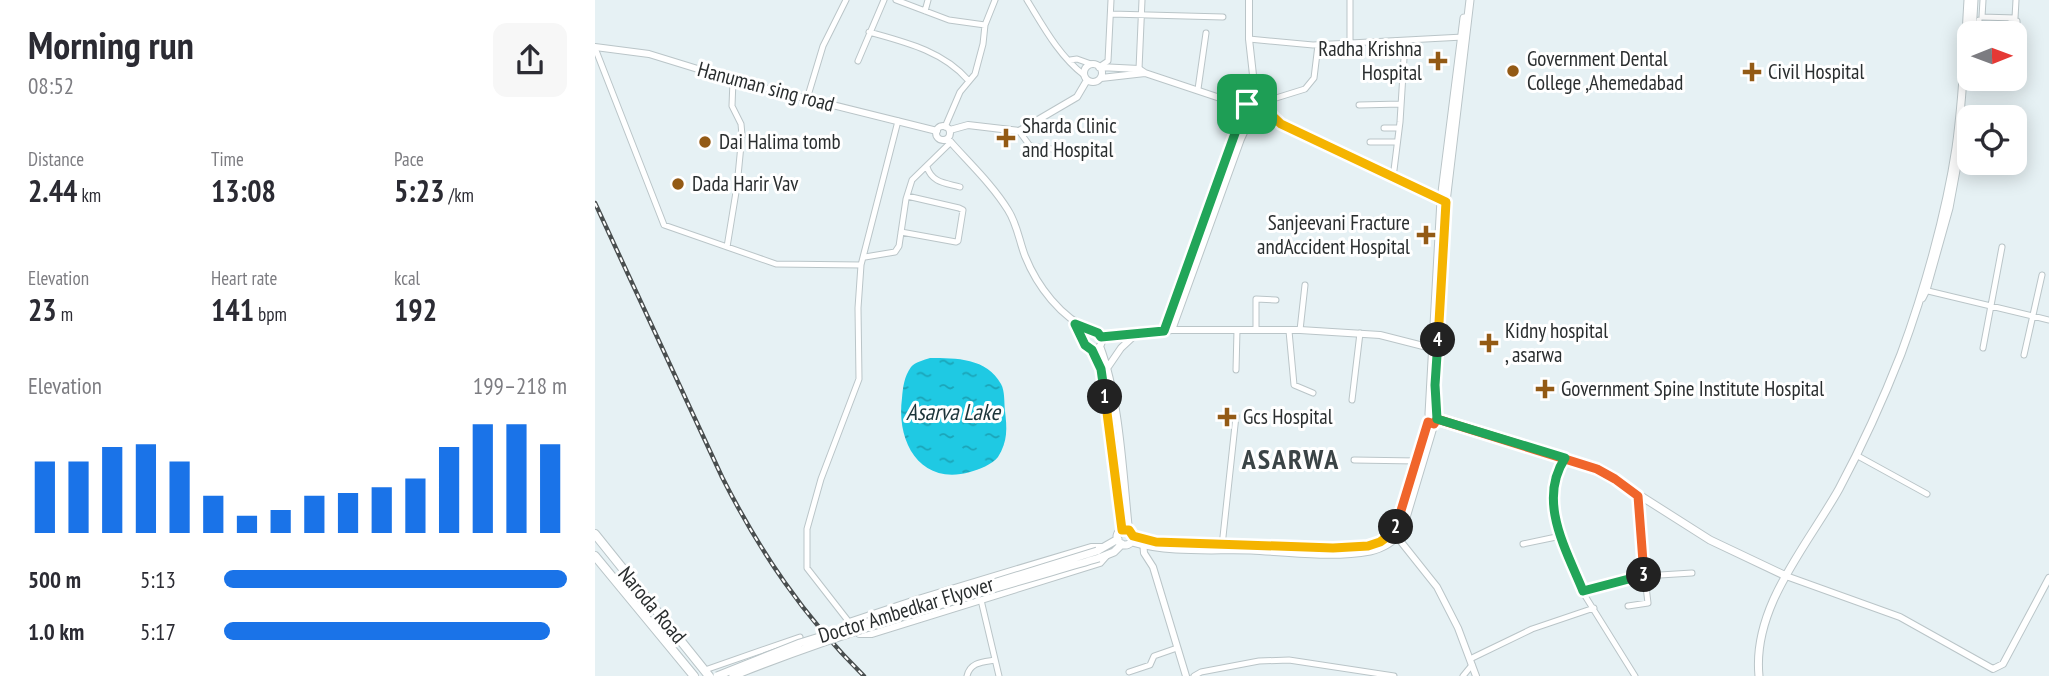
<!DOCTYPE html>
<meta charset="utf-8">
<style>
:root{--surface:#fff;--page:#f7f7f7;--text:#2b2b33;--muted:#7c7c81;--accent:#1a73e8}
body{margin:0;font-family:"PT Sans Narrow",sans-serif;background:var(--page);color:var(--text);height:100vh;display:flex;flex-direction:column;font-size:26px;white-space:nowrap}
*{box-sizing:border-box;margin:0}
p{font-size:23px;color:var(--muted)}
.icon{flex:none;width:38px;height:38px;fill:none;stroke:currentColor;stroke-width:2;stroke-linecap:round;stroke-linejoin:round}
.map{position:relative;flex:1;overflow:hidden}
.drawer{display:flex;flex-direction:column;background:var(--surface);width:595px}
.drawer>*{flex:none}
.needle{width:46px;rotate:89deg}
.tools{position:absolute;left:1362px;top:21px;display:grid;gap:14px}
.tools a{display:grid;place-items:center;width:70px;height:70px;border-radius:14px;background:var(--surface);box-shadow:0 4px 18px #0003;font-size:35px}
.pin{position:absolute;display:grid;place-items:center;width:60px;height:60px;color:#fff;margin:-30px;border-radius:14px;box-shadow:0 4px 10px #0006}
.km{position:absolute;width:35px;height:35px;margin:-18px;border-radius:50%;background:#222;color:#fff;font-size:19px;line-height:35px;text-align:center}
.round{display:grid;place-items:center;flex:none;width:74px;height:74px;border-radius:14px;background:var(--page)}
.head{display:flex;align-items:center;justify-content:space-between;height:119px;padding:0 28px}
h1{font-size:38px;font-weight:700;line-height:52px}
.stats{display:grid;grid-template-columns:repeat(3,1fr);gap:10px;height:119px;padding:7px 28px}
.stats div{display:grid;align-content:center}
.stats b{font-size:30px;font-weight:700}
.stats small{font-size:19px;font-weight:400}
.stats p{font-size:19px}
.chart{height:196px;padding:14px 28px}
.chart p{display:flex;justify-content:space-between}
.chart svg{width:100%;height:126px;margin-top:7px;stroke:var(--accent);stroke-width:6}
ul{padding:0 28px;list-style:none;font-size:23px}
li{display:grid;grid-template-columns:112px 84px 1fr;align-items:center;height:52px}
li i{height:18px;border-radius:9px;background:var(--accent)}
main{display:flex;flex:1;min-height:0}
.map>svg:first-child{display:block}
</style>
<main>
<section class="drawer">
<div class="head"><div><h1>Morning run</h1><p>08:52</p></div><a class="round"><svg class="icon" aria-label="share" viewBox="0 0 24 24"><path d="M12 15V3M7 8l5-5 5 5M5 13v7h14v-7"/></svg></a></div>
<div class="stats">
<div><p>Distance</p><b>2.44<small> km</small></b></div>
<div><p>Time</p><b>13:08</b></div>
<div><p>Pace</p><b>5:23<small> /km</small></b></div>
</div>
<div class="stats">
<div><p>Elevation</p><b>23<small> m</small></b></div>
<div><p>Heart rate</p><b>141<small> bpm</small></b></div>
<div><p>kcal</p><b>192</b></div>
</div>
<div class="chart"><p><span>Elevation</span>199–218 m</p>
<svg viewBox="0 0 160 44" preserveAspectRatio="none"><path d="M5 44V19M15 44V19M25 44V14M35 44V13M45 44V19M55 44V31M65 44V38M75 44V36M85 44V31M95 44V30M105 44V28M115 44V25M125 44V14M135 44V6M145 44V6M155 44V13"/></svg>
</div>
<ul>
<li><b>500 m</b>5:13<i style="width:100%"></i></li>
<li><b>1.0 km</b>5:17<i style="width:95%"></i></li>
</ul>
</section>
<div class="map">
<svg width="1454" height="676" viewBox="0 0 1454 676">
<defs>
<pattern id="water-ripples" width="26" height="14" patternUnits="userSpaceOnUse" patternTransform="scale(1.75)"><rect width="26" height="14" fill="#1fc9e3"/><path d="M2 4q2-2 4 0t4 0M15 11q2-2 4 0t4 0" fill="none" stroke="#1ba4b8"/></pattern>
</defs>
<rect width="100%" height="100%" fill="#e6f1f4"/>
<path fill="url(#water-ripples)" d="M335 358C361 358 392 358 406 384 410 391 409 402 410 411 412 428 413 441 403 457 398 464 383 470 375 472 325 486 301 442 307 398 308 387 309 377 316 367 320 362 329 360 335 358Z"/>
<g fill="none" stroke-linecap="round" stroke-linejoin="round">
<defs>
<path id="minor" d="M301 0 354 20 390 25
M432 0C448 26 464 56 489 75
M755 0V43
M1388 0 1387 17 1420 18 1421 0
M330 11 333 0
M516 14 628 17
M1416 21H1422V42H1419
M274 32C310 42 348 51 373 80
M1383 33 1384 20
M654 39 718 45 868 37
M0 48 69 225 181 264 266 265
M475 60 482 59 496 64
M263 61 289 0
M504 67 513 61 516 0
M544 69 547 0
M603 89 611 33
M212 99 228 46 251 0
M668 102 710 89 719 78 723 45
M764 105 806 104
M350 127 365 92 380 74 388 44 390 25 400 0
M789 128H804
M424 131 435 146 464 150
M1368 132H1374
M775 142H802
M332 167C337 183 351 183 365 187
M799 170 805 122 810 42
M306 232 361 242 363 241 368 210 364 208 312 196
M132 247 142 186 147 135 146 124 137 106 138 80
M270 257 300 252 304 246 311 199 317 180 356 142
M1329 290 1454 320
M661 330V299L681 300
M705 330 710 285
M694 331 699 385 718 393
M1388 348 1407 247
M1429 355 1447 275
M641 370 642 330
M757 400 765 333
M1261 455 1332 494
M970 458 961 471 957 491V511L987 591 1040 676
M759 460 821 461
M928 544 966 536
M627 546 641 416
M987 591 1049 576 1097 573
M386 600 404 676
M1033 606 1053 603 1044 529 1043 496
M254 622 212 568V529L226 479 264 379 263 308 266 265 303 121
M875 659 937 629 999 608
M110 670 205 637
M534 672 555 665 559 656 582 648
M372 676C375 662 388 662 400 660
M599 676 606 672 664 661 694 660 799 676
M868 676 877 665"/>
<path id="tertiary" d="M654 0V39L658 75 655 100
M0 47 54 54 145 82 342 131
M489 73a9 9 0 1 1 18 0a9 9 0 1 1-18 0Z
M504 67 544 69 550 73
M506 78 550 73 634 101 652 104
M660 80 668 102
M651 107a9 9 0 1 1 18 0a9 9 0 1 1-18 0Z
M665 115 849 201
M341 133a7 7 0 1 1 14 0a7 7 0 1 1-14 0Z
M355 130 373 125 424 131 482 97 492 80
M353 139C373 162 397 184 413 210 422 224 424 240 430 256 442 286 466 318 497 331
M577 330 646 139 657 115
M489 340a9 9 0 1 1 18 0a9 9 0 1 1-18 0Z
M569 331 643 125 653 112
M506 337 577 330H705L785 335 840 349
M505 346C525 399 528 473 534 530
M497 350 506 369 527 530
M513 367 526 348 541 334
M799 533 842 587 863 628 881 676
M548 541 549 553 558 567 591 676
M508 547H496L323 599 254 622 264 634H277L505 563 512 555
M1191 576 1305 617 1398 669 1408 664 1454 578"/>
<path id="secondary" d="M1377 33 1379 0
M1327 298 1331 290 1354 208 1364 154
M834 414 846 200 869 18
M841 414 840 385 851 202 875 0
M842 419 970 458 1008 472 1115 540 1191 576
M522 537a8 8 0 1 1 16 0a8 8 0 1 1-16 0Z
M538 536 561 542 738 548 773 546 785 542 796 534 801 528 833 422
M537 542C575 553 616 549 656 550 695 552 737 558 775 551 789 548 799 541 807 531L839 424
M502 551 523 539
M504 558 519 552 527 544
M1164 676C1157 607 1212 546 1244 489 1267 446 1288 400 1306 354 1329 292 1351 214 1361 148 1368 99 1370 49 1373 0"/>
<path id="primary" d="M0 534 114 676
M0 556 99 676"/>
</defs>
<use href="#minor" stroke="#bac5c8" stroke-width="7"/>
<use href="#tertiary" stroke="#bac5c8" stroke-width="8"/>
<use href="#secondary" stroke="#bac5c8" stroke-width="9"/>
<use href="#primary" stroke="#bac5c8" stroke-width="10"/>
<use href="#minor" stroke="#fff" stroke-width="5"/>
<use href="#tertiary" stroke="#fff" stroke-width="6"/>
<use href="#secondary" stroke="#fff" stroke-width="7"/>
<use href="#primary" stroke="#fff" stroke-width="8"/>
<defs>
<path id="rail" d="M0 203 127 477C165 552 209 617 269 676"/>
</defs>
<use href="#rail" stroke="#494e4f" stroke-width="4.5"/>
<use href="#rail" stroke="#fff" stroke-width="2" stroke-dasharray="5" stroke-linecap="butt"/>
<defs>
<path id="secondary-bridge" d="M122 676 205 643 502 551
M138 676C257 628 381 594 504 558"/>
</defs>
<use href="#secondary-bridge" stroke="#bac5c8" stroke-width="9" stroke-linecap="butt"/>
<use href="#secondary-bridge" stroke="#fff" stroke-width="7"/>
</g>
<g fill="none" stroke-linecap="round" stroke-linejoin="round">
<defs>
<path id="split-1" d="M510 397 506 369 497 350 490 345 480 324 503 333 506 337 569 331 643 125 653 112 652 104"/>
<path id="split-2" d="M510 397 527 530H534L538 536 561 542 738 548 773 546 785 542 796 534 801 527"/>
<path id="split-3" d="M801 527 833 422 839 424 842 419 1002 469 1020 479 1043 496 1049 575"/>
<path id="split-4" d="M843 340 840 385 842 419 970 458C942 501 971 549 988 591L1049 575"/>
<path id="split-5" d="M652 104 657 99 666 100 669 108 686 124 851 202 843 340"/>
</defs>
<use href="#split-1" stroke="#fff" stroke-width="14"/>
<use href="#split-2" stroke="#fff" stroke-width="14"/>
<use href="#split-3" stroke="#fff" stroke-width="14"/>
<use href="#split-4" stroke="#fff" stroke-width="14"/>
<use href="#split-5" stroke="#fff" stroke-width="14"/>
<use href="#split-1" stroke="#22a559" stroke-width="9"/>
<use href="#split-2" stroke="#f5b400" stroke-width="9"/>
<use href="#split-3" stroke="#f0652b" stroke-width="9"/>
<use href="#split-4" stroke="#22a559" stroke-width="9"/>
<use href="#split-5" stroke="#f5b400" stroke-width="9"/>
</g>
<g fill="#935a15" stroke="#fff" stroke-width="2.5">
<path d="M839.5 50.5h7v7h7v7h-7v7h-7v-7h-7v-7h7z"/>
<circle cx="918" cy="71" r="7"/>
<path d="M1153.5 61.5h7v7h7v7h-7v7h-7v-7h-7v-7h7z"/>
<path d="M407.5 127.5h7v7h7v7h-7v7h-7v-7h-7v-7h7z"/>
<circle cx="110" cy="142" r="7"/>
<circle cx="83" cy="184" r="7"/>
<path d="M827.5 224.5h7v7h7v7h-7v7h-7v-7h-7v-7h7z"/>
<path d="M890.5 332.5h7v7h7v7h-7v7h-7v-7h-7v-7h7z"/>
<path d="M946.5 378.5h7v7h7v7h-7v7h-7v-7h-7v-7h7z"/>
<path d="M628.5 406.5h7v7h7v7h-7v7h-7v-7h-7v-7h7z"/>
</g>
<g text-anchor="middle" stroke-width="6" stroke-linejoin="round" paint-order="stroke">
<g font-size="21" fill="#2a2e2f" stroke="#fff" text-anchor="start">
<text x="827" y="56" text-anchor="end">Radha Krishna<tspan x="827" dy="24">Hospital</tspan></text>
<text x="932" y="66">Government Dental<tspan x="932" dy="24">College ,Ahemedabad</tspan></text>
<text x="1173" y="79">Civil Hospital</text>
<text x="427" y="133">Sharda Clinic<tspan x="427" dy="24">and Hospital</tspan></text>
<text x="124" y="149">Dai Halima tomb</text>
<text x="97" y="191">Dada Harir Vav</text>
<text x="815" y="230" text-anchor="end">Sanjeevani Fracture<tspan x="815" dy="24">andAccident Hospital</tspan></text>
<text x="910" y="338">Kidny hospital<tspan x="910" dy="24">, asarwa</tspan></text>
<text x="966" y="396">Government Spine Institute Hospital</text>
<text x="648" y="424">Gcs Hospital</text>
</g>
<g font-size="21" fill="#2a2e2f" stroke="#fff">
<text transform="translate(171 87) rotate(15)" y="7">Hanuman sing road</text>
<text transform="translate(57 605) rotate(50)" y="7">Naroda Road</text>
<text transform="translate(311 610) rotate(-17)" y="7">Doctor Ambedkar Flyover</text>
</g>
<g font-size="23" font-style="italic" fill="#1b3439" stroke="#fff">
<text x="358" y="420">Asarva Lake</text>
</g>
<g font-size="28" font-weight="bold" letter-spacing="2" fill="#3b4446" stroke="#fff">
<text x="696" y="469">ASARWA</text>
</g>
</g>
</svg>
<div class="tools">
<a><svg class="needle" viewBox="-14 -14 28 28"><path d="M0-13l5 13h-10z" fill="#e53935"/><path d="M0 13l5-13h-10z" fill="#7c7c81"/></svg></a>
<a><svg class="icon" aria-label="locate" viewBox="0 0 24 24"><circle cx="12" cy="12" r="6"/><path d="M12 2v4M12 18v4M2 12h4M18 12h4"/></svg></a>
</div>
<div class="pin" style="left:652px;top:104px;background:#1e9e55"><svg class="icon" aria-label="arrive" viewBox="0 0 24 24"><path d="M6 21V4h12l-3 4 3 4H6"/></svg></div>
<b class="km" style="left:510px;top:397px">1</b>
<b class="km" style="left:801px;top:527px">2</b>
<b class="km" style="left:1049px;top:575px">3</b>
<b class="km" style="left:843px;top:340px">4</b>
</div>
</main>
